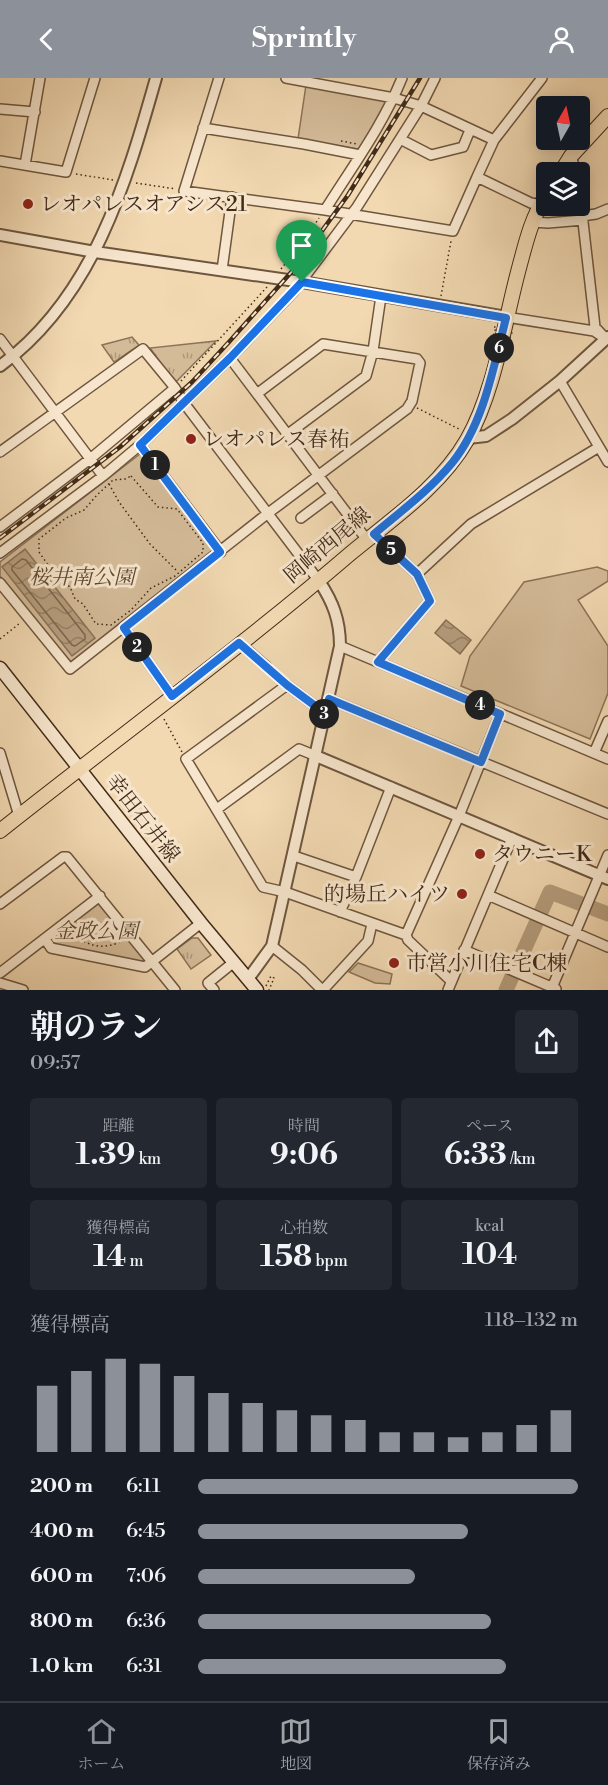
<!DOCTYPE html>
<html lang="ja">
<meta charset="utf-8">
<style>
:root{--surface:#171b24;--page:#242831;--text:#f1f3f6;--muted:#9ea1a6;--line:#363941;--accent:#8c9099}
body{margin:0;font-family:"Libre Bodoni","Noto Serif JP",serif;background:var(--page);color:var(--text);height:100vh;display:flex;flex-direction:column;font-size:22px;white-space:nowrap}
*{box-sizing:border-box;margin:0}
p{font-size:20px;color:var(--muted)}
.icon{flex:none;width:33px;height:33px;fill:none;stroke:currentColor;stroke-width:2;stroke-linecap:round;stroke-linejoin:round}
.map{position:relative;height:912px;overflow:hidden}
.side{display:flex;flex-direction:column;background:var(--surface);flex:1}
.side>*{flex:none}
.needle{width:39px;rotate:9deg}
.buttons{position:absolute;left:536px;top:18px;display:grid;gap:12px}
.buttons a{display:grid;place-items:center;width:54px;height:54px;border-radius:6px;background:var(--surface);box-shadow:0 3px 15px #0003;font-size:30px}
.pin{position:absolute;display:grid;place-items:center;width:51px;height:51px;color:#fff;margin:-62px -26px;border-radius:50% 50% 50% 0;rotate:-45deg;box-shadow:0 0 6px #0007}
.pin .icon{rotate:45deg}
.km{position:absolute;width:30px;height:30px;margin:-15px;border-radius:50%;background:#222;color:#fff;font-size:16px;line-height:30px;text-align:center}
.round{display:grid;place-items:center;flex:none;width:63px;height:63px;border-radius:6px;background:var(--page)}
.headline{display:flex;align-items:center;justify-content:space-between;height:102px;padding:0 30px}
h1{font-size:33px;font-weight:700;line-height:45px}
.figures{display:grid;grid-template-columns:repeat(3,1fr);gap:9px;height:102px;padding:6px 30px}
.figures div{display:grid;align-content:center;border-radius:6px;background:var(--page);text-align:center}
.figures b{font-size:30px;font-weight:700}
.figures small{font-size:16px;font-weight:400}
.figures p{font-size:16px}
.chart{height:168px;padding:12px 30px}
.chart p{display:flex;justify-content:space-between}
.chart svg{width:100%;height:108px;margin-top:6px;stroke:var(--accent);stroke-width:6}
ul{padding:0 30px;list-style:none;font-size:20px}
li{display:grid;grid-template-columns:96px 72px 1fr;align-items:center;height:45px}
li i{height:15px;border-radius:8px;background:var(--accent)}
header{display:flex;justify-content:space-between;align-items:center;height:78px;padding:0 30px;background:var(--accent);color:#fff;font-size:27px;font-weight:700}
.tab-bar{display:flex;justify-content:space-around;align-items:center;height:84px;border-top:2px solid var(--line);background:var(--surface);font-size:16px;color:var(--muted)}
.tab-bar a{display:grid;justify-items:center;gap:3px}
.tab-bar .active{color:var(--accent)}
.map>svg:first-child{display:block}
</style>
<header><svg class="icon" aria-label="back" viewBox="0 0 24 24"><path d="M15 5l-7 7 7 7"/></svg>Sprintly<svg class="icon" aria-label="person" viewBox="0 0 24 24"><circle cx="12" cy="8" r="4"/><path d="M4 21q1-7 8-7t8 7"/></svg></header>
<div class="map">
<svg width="608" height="912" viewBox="0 0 608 912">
<defs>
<pattern id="grass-tufts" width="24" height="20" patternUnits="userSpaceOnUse" patternTransform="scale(1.5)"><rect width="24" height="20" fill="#d4bb98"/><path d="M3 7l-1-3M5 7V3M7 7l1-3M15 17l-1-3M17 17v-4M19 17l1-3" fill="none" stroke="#ae987b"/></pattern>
<pattern id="water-waves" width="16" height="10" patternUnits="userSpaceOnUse" patternTransform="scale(1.5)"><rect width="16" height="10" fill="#b69e7e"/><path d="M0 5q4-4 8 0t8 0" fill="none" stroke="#968166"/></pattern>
</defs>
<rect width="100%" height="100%" fill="#f2d9b2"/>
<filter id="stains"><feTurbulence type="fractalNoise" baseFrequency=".00333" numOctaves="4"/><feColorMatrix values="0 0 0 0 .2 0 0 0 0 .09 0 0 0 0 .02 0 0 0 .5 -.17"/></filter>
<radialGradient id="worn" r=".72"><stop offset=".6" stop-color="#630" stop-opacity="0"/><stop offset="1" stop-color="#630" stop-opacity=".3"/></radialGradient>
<path fill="url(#grass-tufts)" stroke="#8b7358" stroke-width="1.5" d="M132 259 139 267 114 284 102 267Z
M216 263 177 303H174L150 270Z
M192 860H198L211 877 191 891 177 871Z"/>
<path fill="#d4bb98" stroke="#8b7358" stroke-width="1.5" d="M306 7 389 20 363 70 358 71 298 61Z
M140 376 144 377 215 471 213 476 74 586 69 585 0 498V484Z
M597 489 608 493V503L578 522 608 568V615L590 661 461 608 470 578 524 504Z
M98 825 102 826 146 881 143 885 54 867 52 861Z
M358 885 392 896 390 906 375 905 349 894Z"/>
<path fill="url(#water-waves)" stroke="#887055" stroke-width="1.5" d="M25 471 95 560 72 578 2 489Z
M446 542 471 562 460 576 435 555Z"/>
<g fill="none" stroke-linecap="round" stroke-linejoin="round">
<path stroke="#7c644b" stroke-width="1.5" d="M22 481 26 482 85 557V561L75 568 72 567 12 492V489Z"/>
<path stroke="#b69e7e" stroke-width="15" d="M506 912 550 814 608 836"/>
<defs>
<path id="service" d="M266 588 286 606"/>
<path id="minor" d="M219 0 184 113 325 132C352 89 383 47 402 0
M286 0 394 20 421 28 494 62
M0 31 35 34
M203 50 304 66 360 77
M400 61 431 77 463 69 470 52
M571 78 576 94
M0 83 66 94 95 0
M25 87 40 0
M579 109 595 249 606 261
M541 127 531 125 477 99 494 62 542 0
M325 132 453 153 477 99
M582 138 596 136 608 131
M533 144 548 145 583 142
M222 192 232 119
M506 239 594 253 600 257
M0 261 103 398
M230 280 367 462
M560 303 608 384
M175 310 184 325 319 503
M288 356 366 298 373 273 381 218
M140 367 221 474
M0 374 143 271 175 310 90 381 0 449
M301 440 333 416
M374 456 417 496
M0 475 103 398 140 367 230 280 294 213 357 129 421 28 435 0
M0 505 70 591 267 436 407 331 412 323 420 285 417 281 323 266 258 315
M124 550 172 618
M239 565 266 588
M340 568 608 681
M378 584 430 523 417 496 471 446 599 369
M329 621 608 736
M326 636 287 607 186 681 263 809 285 814 406 857 408 862 451 903
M0 675 19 738
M594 675 608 643
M217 731 299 671 316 678
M294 778 356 799
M488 817 608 869
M0 826 63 779H67L175 912
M340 834 356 799 391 709
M406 857 459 738 500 636
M45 861 51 870 145 889 201 845
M272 868 302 892 322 912
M464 872 556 911
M0 895 100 818
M0 905 23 912
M214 912 208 905 234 884
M323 912 368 863 372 846
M448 912 512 760
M551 912 608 777"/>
<path id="tertiary" d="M0 157 95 174 302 204 506 239
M0 288C93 220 126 106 156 0
M468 360 486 358 512 341 560 303 608 259
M316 678 608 801
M248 901 272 868 340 568C340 542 333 524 319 503"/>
<path id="secondary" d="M0 590 201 845 257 912"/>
<path id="primary" d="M561 94 571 78 608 38
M0 753C117 660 238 572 351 475 392 441 440 409 467 362 494 315 504 247 518 194 525 168 531 140 546 118"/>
</defs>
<use href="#service" stroke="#6e563e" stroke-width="8"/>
<use href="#minor" stroke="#6e563e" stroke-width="12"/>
<use href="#tertiary" stroke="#6e563e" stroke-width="14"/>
<use href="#secondary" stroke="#422b18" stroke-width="15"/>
<use href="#primary" stroke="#422b18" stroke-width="16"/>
<path stroke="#422b18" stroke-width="1.5" stroke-dasharray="1.5 3" stroke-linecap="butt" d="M341 63 357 66
M76 96 113 102
M136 105 176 111
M281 191 303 164 319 140
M441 218 451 163
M181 303 267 209
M417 330 459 351
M131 398 158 429 177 431 203 465V474L175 498 151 510 131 532 111 547 96 546 83 526 75 521 70 509 55 497 39 474V461L66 440 84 432 97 417 113 402 125 401Z
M109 406 119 424 150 466 178 494
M0 561 20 545
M164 641 182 674
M70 852C84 868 103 873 122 863
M266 908 271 898 274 900 269 912"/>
<use href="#service" stroke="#f7e6cd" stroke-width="4.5"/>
<use href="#minor" stroke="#f7e6cd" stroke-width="9"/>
<use href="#tertiary" stroke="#f7e6cd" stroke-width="10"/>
<use href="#secondary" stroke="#f7e6cd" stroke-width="12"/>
<use href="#primary" stroke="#f2d9b2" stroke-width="14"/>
<defs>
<path id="rail" d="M0 460 120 369 192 304 229 264 295 190 348 117 420 0"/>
</defs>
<use href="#rail" stroke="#422b18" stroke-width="4.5"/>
<use href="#rail" stroke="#f7e6cd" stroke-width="2" stroke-dasharray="7" stroke-linecap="butt"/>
<path stroke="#422b18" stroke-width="1.5" stroke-dasharray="1.5 3" stroke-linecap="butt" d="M494 249H496L492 264 507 267 513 252"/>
</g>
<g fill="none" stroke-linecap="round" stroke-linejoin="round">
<defs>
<path id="route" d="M302 204 506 240C494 287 484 346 452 385 430 412 400 434 374 456L417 496 430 523 378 584 500 636 481 684 329 621 326 636 287 607 239 565 172 618 124 550 220 474 140 367 230 280Z"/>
</defs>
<use href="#route" stroke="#fff" stroke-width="12"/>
<use href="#route" stroke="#1a73e8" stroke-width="8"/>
</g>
<g fill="#8f2418" stroke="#f7e6cd" stroke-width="2">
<circle cx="28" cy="126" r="6"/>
<circle cx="191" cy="361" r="6"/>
<circle cx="480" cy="776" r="6"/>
<circle cx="462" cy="816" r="6"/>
<circle cx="394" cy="885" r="6"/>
</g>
<g text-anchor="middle" stroke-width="6" stroke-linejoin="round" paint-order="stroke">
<g font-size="21" fill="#422b18" stroke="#f7e6cd" text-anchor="start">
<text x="40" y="133">レオパレスオアシス21</text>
<text x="203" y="368">レオパレス春祐</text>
<text x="492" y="783">タウニーK</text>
<text x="450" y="823" text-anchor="end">的場丘ハイツ</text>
<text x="406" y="892">市営小川住宅C棟</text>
</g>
<g font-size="21" fill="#422b18" stroke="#f7e6cd">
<text transform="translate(327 467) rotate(-40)" y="7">岡崎西尾線</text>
<text transform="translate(143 740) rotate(52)" y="7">幸田石井線</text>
</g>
<g font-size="21" font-style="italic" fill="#5f4832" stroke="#f7e6cd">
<text x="82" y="506">桜井南公園</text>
<text x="96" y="860">金政公園</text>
</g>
</g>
<rect width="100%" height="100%" filter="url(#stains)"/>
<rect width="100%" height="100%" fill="url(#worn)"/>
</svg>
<div class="buttons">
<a><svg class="needle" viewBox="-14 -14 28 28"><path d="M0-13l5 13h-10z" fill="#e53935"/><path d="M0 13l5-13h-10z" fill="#9ea1a6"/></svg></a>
<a><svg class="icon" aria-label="layers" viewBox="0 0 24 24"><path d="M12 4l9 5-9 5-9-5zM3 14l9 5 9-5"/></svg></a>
</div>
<div class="pin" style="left:302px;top:204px;background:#1e9e55"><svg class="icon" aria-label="arrive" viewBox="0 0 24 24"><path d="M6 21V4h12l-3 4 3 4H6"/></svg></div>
<b class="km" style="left:155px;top:387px">1</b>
<b class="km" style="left:137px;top:569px">2</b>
<b class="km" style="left:324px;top:636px">3</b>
<b class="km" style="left:480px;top:627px">4</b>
<b class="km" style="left:391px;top:472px">5</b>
<b class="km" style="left:499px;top:270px">6</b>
</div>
<section class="side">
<div class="headline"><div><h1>朝のラン</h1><p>09:57</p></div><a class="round"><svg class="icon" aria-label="share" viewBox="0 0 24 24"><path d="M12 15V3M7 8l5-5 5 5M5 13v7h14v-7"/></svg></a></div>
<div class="figures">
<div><p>距離</p><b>1.39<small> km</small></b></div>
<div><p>時間</p><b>9:06</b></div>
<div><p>ペース</p><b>6:33<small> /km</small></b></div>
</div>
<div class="figures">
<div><p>獲得標高</p><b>14<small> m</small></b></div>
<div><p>心拍数</p><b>158<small> bpm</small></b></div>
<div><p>kcal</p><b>104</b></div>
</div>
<div class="chart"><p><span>獲得標高</span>118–132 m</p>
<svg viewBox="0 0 160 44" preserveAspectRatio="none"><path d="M5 44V17M15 44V11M25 44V6M35 44V8M45 44V13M55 44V20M65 44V24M75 44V27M85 44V29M95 44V31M105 44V36M115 44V36M125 44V38M135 44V36M145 44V33M155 44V27"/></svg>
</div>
<ul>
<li><b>200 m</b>6:11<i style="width:100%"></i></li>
<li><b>400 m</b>6:45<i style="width:71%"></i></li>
<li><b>600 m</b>7:06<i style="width:57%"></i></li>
<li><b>800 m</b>6:36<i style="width:77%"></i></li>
<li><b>1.0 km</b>6:31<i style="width:81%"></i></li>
</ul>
</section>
<nav class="tab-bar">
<a class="active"><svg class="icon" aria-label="home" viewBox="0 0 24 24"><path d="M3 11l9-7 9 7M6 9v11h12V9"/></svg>ホーム</a>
<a><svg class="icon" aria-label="map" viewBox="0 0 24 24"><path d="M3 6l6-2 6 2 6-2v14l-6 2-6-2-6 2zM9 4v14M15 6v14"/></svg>地図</a>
<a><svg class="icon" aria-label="saved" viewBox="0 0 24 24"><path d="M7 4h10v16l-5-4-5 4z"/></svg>保存済み</a>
</nav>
